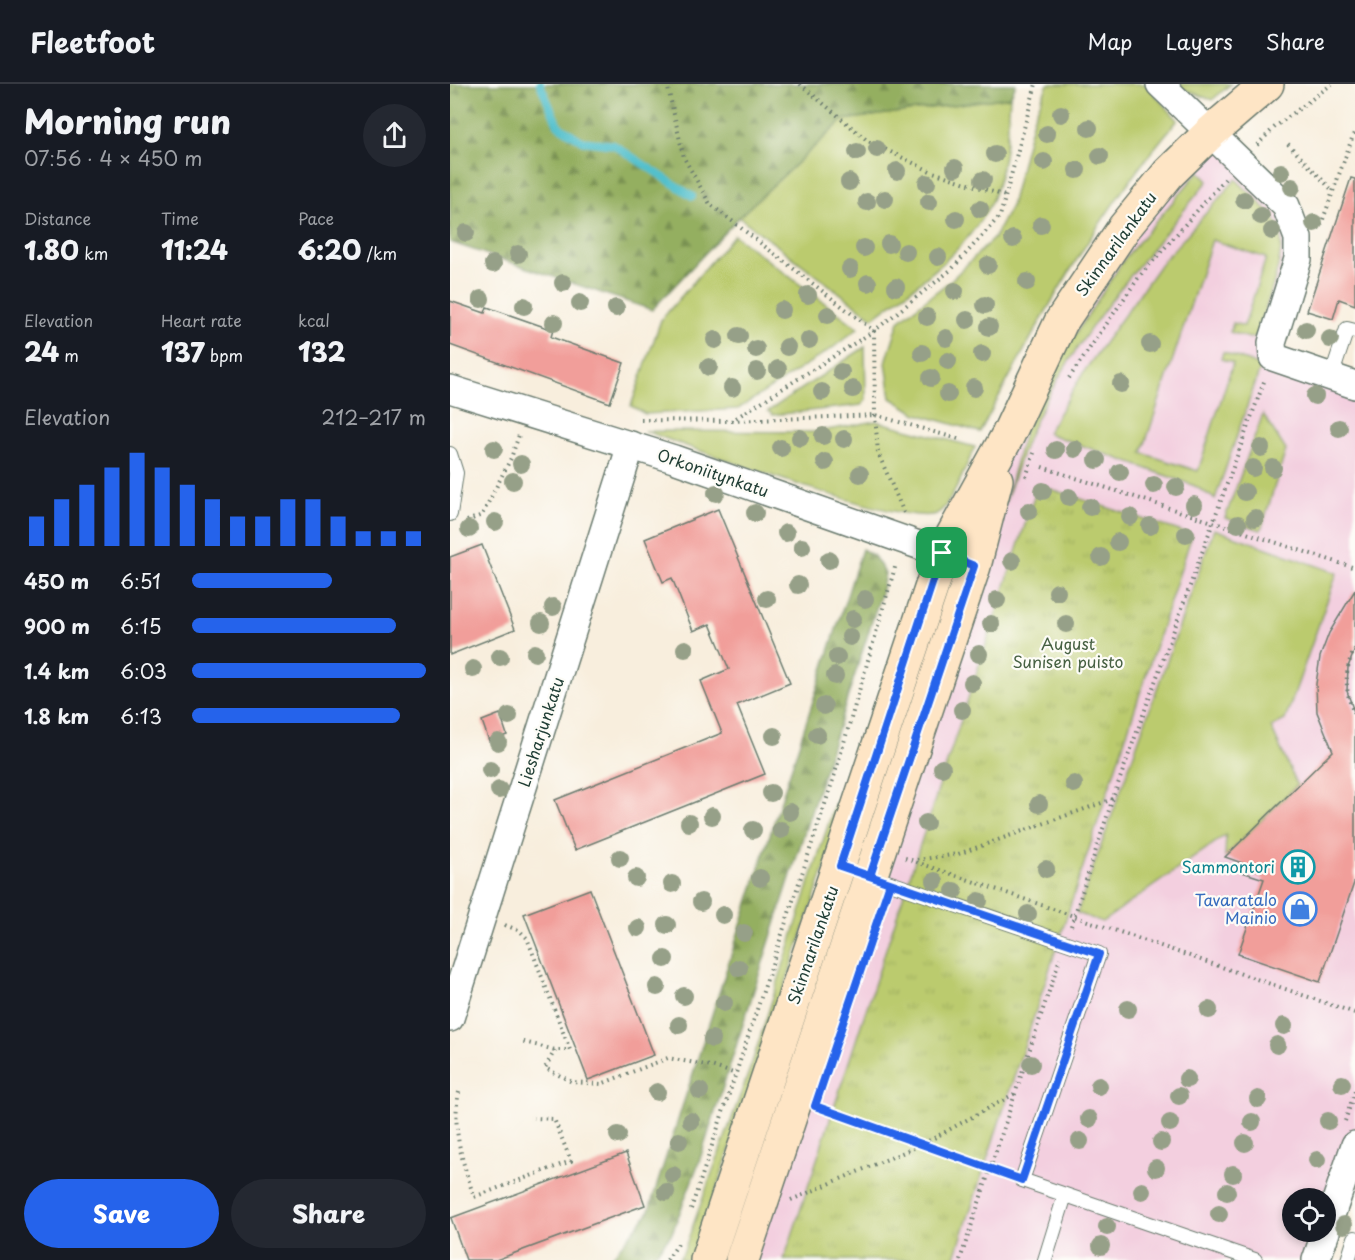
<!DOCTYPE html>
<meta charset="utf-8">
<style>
:root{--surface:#171b24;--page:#242831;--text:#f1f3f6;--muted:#9ea1a6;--line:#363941;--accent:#2563eb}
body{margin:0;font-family:"Playpen Sans",sans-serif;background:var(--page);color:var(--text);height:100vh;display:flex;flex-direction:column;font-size:22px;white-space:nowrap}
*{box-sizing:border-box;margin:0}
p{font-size:20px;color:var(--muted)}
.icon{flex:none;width:33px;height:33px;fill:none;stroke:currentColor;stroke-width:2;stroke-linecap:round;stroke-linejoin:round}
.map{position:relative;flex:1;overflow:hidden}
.sheet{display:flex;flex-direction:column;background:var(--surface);width:450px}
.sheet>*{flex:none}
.controls{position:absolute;left:832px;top:1104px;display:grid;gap:12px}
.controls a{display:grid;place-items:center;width:54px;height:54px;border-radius:50%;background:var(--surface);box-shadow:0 3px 9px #0003;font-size:30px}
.pin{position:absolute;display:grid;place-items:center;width:51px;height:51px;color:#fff;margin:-26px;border-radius:12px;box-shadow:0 3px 9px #0006}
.round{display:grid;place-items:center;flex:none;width:63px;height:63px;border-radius:32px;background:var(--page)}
.headline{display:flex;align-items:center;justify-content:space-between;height:102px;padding:0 24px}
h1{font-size:33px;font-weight:800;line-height:45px}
.metrics{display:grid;grid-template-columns:repeat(3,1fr);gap:9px;height:102px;padding:6px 24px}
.metrics div{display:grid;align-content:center}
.metrics b{font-size:26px;font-weight:800}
.metrics small{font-size:16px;font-weight:400}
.metrics p{font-size:16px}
.chart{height:168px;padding:12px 24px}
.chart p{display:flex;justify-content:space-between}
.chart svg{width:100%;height:108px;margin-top:6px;stroke:var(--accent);stroke-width:6}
.cta{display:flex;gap:12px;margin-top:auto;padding:12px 24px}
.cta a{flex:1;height:69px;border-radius:36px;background:var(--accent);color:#fff;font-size:24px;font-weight:800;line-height:69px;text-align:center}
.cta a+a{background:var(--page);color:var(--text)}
ul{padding:0 24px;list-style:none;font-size:20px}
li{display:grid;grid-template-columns:96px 72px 1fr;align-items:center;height:45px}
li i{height:15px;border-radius:8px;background:var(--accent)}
header{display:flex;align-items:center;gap:36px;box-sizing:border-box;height:84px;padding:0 30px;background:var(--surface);border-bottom:2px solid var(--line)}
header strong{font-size:28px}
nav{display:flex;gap:33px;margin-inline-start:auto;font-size:21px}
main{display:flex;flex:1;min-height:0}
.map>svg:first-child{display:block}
</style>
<header>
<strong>Fleetfoot</strong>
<nav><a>Map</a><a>Layers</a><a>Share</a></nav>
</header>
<main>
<section class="sheet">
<div class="headline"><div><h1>Morning run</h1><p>07:56 · 4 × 450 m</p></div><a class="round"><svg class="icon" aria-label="share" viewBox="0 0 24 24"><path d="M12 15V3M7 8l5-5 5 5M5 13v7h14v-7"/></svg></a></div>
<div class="metrics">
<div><p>Distance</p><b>1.80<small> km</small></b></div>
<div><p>Time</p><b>11:24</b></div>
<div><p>Pace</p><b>6:20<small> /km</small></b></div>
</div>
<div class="metrics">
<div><p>Elevation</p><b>24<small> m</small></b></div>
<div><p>Heart rate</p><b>137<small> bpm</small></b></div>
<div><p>kcal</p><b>132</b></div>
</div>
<div class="chart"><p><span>Elevation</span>212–217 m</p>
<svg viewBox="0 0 160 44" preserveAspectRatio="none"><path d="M5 44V32M15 44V25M25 44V19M35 44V12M45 44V6M55 44V12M65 44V19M75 44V25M85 44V32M95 44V32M105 44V25M115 44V25M125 44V32M135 44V38M145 44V38M155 44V38"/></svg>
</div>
<ul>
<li><b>450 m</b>6:51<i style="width:60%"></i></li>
<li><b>900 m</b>6:15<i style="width:87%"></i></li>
<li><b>1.4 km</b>6:03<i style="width:100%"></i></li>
<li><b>1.8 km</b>6:13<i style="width:89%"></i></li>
</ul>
<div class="cta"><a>Save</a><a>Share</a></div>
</section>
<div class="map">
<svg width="905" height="1176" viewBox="0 0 905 1176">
<defs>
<pattern id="forest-firs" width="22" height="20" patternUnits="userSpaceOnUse" patternTransform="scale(1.5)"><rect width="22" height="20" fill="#94af61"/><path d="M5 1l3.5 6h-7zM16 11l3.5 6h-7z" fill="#789051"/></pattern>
<pattern id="park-tufts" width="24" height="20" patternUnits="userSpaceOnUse" patternTransform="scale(1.5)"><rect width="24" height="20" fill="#bbcb6e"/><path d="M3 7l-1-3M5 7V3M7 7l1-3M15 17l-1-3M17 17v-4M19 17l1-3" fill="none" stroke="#a0af60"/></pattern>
</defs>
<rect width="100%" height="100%" fill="#fdfcf7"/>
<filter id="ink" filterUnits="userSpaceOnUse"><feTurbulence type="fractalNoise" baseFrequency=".0167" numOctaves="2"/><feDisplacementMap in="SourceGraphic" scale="12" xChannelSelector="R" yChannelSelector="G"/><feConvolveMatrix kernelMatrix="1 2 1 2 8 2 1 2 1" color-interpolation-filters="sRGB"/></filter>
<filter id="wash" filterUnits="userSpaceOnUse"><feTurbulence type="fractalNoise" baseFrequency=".008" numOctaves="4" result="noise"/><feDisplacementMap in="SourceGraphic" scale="24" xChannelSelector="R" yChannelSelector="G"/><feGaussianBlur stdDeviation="1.35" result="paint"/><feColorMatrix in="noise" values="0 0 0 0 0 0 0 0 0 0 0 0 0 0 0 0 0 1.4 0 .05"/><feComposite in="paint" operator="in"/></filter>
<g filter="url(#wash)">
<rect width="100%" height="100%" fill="#f8eedd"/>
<path fill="#f3cfdf" d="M760 49 848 154 822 259 905 301V1061L876 1114H843V1148H876L866 1176H292L558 351 611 238Z"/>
<path fill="#bbcb6e" stroke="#6d8451" stroke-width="1.5" d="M598 0H695L728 36C649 126 586 242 530 348L467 330 441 314 436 278 449 237 501 196 544 154 561 122 583 35Z
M728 0H781L762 16 733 5Z
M560 13C558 47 554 96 537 126 511 172 464 203 423 234L289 133 393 36Z
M749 87 758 97C694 175 624 253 581 346 571 369 564 395 555 419L574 348 615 266 675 174Z
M786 95C799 109 816 123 827 139 842 161 813 229 806 253L799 254 780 248 783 239 794 242 816 174 762 156 692 369 748 387 783 279 771 275 773 268 811 282 765 415 745 402 597 349 633 289 710 181Z
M284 151 408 244 384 263 288 325 195 330 181 322 211 236Z
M415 263 416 315 412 321 323 331 318 327Z
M813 330 836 366 811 446 775 434Z
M426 337 525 363C517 379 501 424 486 430 452 443 240 363 195 347L366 348Z
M764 445 887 489 835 636 821 643 847 701 775 773 776 751 652 838 627 829Z
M385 719 396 720 245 1169 240 1176H228L233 1169 302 979Z"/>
<path fill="url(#forest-firs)" stroke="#5a764a" stroke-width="1.5" d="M0 0H566L560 13 393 36 289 133 202 226 0 158Z
M412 465 424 472 435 489 432 506 249 1078 222 1149 200 1176H159L198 1129Z"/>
<path fill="url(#park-tufts)" stroke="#6d8451" stroke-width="1.5" d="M588 401 742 451 504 1176H334Z"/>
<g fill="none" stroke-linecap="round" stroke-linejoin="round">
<path stroke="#53c0cc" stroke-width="8" d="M90 0 108 41 132 57 164 61 242 112"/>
</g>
<g id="blocks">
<path fill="#f19e9a" d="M901 94 905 95V221L889 215 883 235 857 227Z
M0 217 35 229 37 223 103 246 101 253 174 279 160 319 0 261Z
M268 425 340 599 287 621 315 690 125 766 105 716 272 649 251 597 279 585 260 540 243 547 222 494 213 498 195 455Z
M32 461 65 545 0 571V473Z
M905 506V565L898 583 897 607 905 631V796L870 898 788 870 814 795 789 787 792 779 775 773 883 667 867 628 866 600 870 573 879 549Z
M50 630 57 651 39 657 32 637Z
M140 805 204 971 138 996 74 830Z
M176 1069 195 1121 46 1176H16L1 1134Z"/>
</g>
</g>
<g filter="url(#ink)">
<use href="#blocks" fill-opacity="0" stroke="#6b7b6f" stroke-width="1.5"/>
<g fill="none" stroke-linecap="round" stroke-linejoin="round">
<defs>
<path id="service" d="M881 293 897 245 905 247
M0 370 6 389 0 430
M420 792 649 870 572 1096 805 1176
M595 1176 615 1111
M898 1176 905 1154"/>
<path id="minor" d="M710 0 836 122 848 154V175L822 259 823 273 905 301
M0 305 224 375 511 476
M0 934 181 361
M876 1146 905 1061
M866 1176 876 1148"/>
<path id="secondary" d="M257 1176 493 469 558 351 611 238 674 144 718 90 760 49 817 0
M292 1176 524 482 546 396"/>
</defs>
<use href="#service" stroke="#6b7b6f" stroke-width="16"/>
<use href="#minor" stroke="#6b7b6f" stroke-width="30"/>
<use href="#secondary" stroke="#6b7b6f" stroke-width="36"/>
<path stroke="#6b7b6f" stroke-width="4" stroke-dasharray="1.5 4.5" stroke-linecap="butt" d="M217 0 234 74 260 120 424 247 425 331 428 369 454 429
M350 0 418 57 480 87 555 112
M838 60 883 107
M807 61 825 43 882 0
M871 141 905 46
M619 294 689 193 775 95
M191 336 281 337 424 247 502 185 550 132 586 0
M282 337 425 331 512 356
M592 383 905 484
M576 393 585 366
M17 437 32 431 61 374 69 351
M905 565C893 585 895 611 905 631
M455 774 905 929
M467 776 508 770 663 715
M55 841 70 847 77 854 120 966H105L70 957
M621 842 663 714 815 295
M105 966 95 984 122 998 151 1000 218 974 261 982 286 990
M9 1008C1 1045 13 1079 24 1113L121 1077 104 1035 84 1034
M372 1024 554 1090
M895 1037 905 1007
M341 1116 473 1060 564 1010
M241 1125 384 693 446 480
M217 1176 230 1157
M510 1176 610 874"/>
<use href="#service" stroke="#fff" stroke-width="14"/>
<use href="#minor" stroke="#fff" stroke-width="27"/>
<use href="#secondary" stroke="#fee5c5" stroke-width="33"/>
</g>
<g fill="#96a088">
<circle cx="611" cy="30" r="9"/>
<circle cx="639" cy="44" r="9"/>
<circle cx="597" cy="50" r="9"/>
<circle cx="427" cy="65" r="9"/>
<circle cx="407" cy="68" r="9"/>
<circle cx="545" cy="70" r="9"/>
<circle cx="650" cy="72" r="9"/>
<circle cx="594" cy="78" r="9"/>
<circle cx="505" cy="84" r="9"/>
<circle cx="627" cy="86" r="9"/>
<circle cx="447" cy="87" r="9"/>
<circle cx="831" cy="88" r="9"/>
<circle cx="533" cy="96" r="9"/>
<circle cx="399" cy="98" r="9"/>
<circle cx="477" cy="99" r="9"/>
<circle cx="842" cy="103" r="9"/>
<circle cx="435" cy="115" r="9"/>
<circle cx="794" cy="116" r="9"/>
<circle cx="417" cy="118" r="9"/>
<circle cx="479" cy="118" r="9"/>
<circle cx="530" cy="125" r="9"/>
<circle cx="811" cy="132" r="9"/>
<circle cx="506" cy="135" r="9"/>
<circle cx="864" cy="139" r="9"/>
<circle cx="591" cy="141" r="9"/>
<circle cx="822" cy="147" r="9"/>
<circle cx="16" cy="149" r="9"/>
<circle cx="563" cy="155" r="9"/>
<circle cx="439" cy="160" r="9"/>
<circle cx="414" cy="164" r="9"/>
<circle cx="456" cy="168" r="9"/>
<circle cx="68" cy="170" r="9"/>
<circle cx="488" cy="173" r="9"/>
<circle cx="43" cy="180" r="9"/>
<circle cx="538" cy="181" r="9"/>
<circle cx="400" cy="185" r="9"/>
<circle cx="577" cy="198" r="9"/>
<circle cx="113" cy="199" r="9"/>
<circle cx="418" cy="199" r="9"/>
<circle cx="446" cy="203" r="9"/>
<circle cx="505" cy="207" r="9"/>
<circle cx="358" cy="211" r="9"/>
<circle cx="31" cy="215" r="9"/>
<circle cx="130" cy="219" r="9"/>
<circle cx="535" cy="221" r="9"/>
<circle cx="74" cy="222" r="9"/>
<circle cx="166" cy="224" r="9"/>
<circle cx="332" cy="226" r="9"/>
<circle cx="378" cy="231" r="9"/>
<circle cx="477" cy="233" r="9"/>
<circle cx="517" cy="236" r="9"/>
<circle cx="104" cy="239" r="9"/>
<circle cx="539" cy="243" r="9"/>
<circle cx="856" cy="246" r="9"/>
<circle cx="289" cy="252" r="9"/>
<circle cx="496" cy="254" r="9"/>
<circle cx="880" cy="255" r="9"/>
<circle cx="265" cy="256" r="9"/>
<circle cx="359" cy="256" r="9"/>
<circle cx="700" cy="260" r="9"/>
<circle cx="337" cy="263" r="9"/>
<circle cx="306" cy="265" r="9"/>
<circle cx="472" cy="269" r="9"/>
<circle cx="532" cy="270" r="9"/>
<circle cx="498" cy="277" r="9"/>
<circle cx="259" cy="283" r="9"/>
<circle cx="328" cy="285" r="9"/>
<circle cx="307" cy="287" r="9"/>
<circle cx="391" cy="288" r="9"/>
<circle cx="481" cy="294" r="9"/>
<circle cx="671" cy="300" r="9"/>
<circle cx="282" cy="304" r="9"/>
<circle cx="524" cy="304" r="9"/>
<circle cx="403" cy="305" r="9"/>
<circle cx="372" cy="308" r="9"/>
<circle cx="498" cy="310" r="9"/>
<circle cx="865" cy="312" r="9"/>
<circle cx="889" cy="344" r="9"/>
<circle cx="373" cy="352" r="9"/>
<circle cx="350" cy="354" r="9"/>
<circle cx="394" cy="355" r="9"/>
<circle cx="331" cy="364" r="9"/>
<circle cx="811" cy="364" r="9"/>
<circle cx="44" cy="365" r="9"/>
<circle cx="625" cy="365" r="9"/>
<circle cx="606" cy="366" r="9"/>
<circle cx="647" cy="376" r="9"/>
<circle cx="375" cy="378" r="9"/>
<circle cx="71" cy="380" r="9"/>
<circle cx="803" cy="384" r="9"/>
<circle cx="823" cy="384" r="9"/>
<circle cx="670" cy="388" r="9"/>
<circle cx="410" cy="390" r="9"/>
<circle cx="63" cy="397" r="9"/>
<circle cx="704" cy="401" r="9"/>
<circle cx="726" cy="403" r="9"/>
<circle cx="593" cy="407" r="9"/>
<circle cx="795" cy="408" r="9"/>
<circle cx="266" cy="409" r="9"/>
<circle cx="619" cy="413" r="9"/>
<circle cx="744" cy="421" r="9"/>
<circle cx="640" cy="423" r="9"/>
<circle cx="579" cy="427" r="9"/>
<circle cx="305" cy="429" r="9"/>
<circle cx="680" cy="433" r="9"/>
<circle cx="805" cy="434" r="9"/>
<circle cx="45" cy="438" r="9"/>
<circle cx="788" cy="440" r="9"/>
<circle cx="700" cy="442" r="9"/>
<circle cx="19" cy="445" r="9"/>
<circle cx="336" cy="449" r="9"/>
<circle cx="736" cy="450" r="9"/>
<circle cx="668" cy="458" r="9"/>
<circle cx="352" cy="463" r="9"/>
<circle cx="651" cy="473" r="9"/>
<circle cx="379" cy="476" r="9"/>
<circle cx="562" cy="477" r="9"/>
<circle cx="348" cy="501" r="9"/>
<circle cx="607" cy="508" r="9"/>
<circle cx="317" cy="515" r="9"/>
<circle cx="415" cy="515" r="9"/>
<circle cx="547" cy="516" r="9"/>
<circle cx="103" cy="523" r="9"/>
<circle cx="403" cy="535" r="9"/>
<circle cx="91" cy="539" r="9"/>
<circle cx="541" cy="540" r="9"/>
<circle cx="616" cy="540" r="9"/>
<circle cx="400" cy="553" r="9"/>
<circle cx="235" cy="565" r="9"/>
<circle cx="85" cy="569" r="9"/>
<circle cx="529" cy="570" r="9"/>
<circle cx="50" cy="573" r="9"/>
<circle cx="387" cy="573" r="9"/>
<circle cx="23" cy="585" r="9"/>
<circle cx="385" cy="592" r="9"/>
<circle cx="522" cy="599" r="9"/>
<circle cx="374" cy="622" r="9"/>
<circle cx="512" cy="626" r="9"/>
<circle cx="59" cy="632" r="9"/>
<circle cx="367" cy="651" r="9"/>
<circle cx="324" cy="652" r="9"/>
<circle cx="48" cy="658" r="9"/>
<circle cx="492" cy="684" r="9"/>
<circle cx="40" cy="686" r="9"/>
<circle cx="624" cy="700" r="9"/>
<circle cx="49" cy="706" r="9"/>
<circle cx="321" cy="709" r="9"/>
<circle cx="589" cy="720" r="9"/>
<circle cx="340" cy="728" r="9"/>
<circle cx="262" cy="732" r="9"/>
<circle cx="239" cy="739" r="9"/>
<circle cx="476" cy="739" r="9"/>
<circle cx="303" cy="746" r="9"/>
<circle cx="331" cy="746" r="9"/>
<circle cx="170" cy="774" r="9"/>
<circle cx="596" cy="785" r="9"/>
<circle cx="186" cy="794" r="9"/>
<circle cx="310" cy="794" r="9"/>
<circle cx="485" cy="797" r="9"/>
<circle cx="222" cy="800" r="9"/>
<circle cx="504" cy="807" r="9"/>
<circle cx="529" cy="817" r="9"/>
<circle cx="251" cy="818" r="9"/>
<circle cx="578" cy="830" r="9"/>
<circle cx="273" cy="831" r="9"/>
<circle cx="217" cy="841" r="9"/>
<circle cx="188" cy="844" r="9"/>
<circle cx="294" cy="849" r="9"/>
<circle cx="215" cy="875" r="9"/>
<circle cx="289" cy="884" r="9"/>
<circle cx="207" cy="903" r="9"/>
<circle cx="234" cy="912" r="9"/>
<circle cx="274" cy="919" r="9"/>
<circle cx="678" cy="925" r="9"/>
<circle cx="759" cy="926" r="9"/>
<circle cx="229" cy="941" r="9"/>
<circle cx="834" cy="942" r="9"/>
<circle cx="262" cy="955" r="9"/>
<circle cx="827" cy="961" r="9"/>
<circle cx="581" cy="980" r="9"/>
<circle cx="737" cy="995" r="9"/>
<circle cx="892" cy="1000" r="9"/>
<circle cx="649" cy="1002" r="9"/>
<circle cx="250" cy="1007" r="9"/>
<circle cx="207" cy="1008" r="9"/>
<circle cx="729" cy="1012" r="9"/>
<circle cx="808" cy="1015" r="9"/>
<circle cx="639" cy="1035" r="9"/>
<circle cx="241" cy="1037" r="9"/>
<circle cx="878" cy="1037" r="9"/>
<circle cx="802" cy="1038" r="9"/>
<circle cx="720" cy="1039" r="9"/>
<circle cx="168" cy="1051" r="9"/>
<circle cx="229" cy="1057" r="9"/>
<circle cx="630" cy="1057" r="9"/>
<circle cx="711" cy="1058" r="9"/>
<circle cx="795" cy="1059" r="9"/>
<circle cx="867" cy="1076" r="9"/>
<circle cx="706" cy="1084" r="9"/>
<circle cx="783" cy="1090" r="9"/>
<circle cx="223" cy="1091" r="9"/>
<circle cx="692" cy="1107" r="9"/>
<circle cx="216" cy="1108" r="9"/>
<circle cx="777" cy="1108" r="9"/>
<circle cx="769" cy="1130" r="9"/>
<circle cx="894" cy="1141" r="9"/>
<circle cx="657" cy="1143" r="9"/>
<circle cx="651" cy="1162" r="9"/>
</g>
</g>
<g fill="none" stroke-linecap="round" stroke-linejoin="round" filter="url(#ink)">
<defs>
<path id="route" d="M492 469 390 782 440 799 365 1022 572 1096 649 870 440 799 420 792 524 482 492 469"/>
</defs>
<use href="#route" stroke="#fff" stroke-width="12"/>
<use href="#route" stroke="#2563eb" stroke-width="8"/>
</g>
<defs>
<symbol id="building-ring" viewBox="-11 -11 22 22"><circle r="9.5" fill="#fdfcf7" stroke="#0f9aa8" stroke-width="1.5"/><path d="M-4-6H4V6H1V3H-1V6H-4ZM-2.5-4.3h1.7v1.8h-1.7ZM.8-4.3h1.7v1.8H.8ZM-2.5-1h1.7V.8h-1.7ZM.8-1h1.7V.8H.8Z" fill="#0f9aa8"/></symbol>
<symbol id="shop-ring" viewBox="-11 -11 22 22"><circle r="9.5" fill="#fdfcf7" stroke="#3f7fe0" stroke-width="1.5"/><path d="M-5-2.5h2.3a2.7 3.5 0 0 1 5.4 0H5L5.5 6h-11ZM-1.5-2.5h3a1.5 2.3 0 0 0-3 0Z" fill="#3f7fe0"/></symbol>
</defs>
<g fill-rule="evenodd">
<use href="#building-ring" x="829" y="764" width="38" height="38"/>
<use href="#shop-ring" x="831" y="806" width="38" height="38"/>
</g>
<g text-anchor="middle" stroke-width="4.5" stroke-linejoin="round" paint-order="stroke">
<g font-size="16" fill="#1f3d34" stroke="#fdfcf7">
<text transform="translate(666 160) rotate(-54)" y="6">Skinnarilankatu</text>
<text transform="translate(263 389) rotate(19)" y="6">Orkoniitynkatu</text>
<text transform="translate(91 648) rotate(-72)" y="6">Liesharjunkatu</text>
<text transform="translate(363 861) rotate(-71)" y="6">Skinnarilankatu</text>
</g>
<g font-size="16" fill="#466042" stroke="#fdfcf7">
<text x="618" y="566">August<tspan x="618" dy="18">Sunisen puisto</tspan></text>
</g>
<g font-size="16" fill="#0d838f" stroke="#fdfcf7" text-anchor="end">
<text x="825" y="789">Sammontori</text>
</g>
<g font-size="16" fill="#366cbe" stroke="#fdfcf7" text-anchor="end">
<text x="827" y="822">Tavaratalo<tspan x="827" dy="18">Mainio</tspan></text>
</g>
</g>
</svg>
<div class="controls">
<a><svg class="icon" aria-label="locate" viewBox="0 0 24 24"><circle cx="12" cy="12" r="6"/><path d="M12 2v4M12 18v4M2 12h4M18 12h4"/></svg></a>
</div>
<div class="pin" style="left:492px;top:469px;background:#1e9e55"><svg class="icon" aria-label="arrive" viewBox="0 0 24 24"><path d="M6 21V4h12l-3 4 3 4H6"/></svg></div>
</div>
</main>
